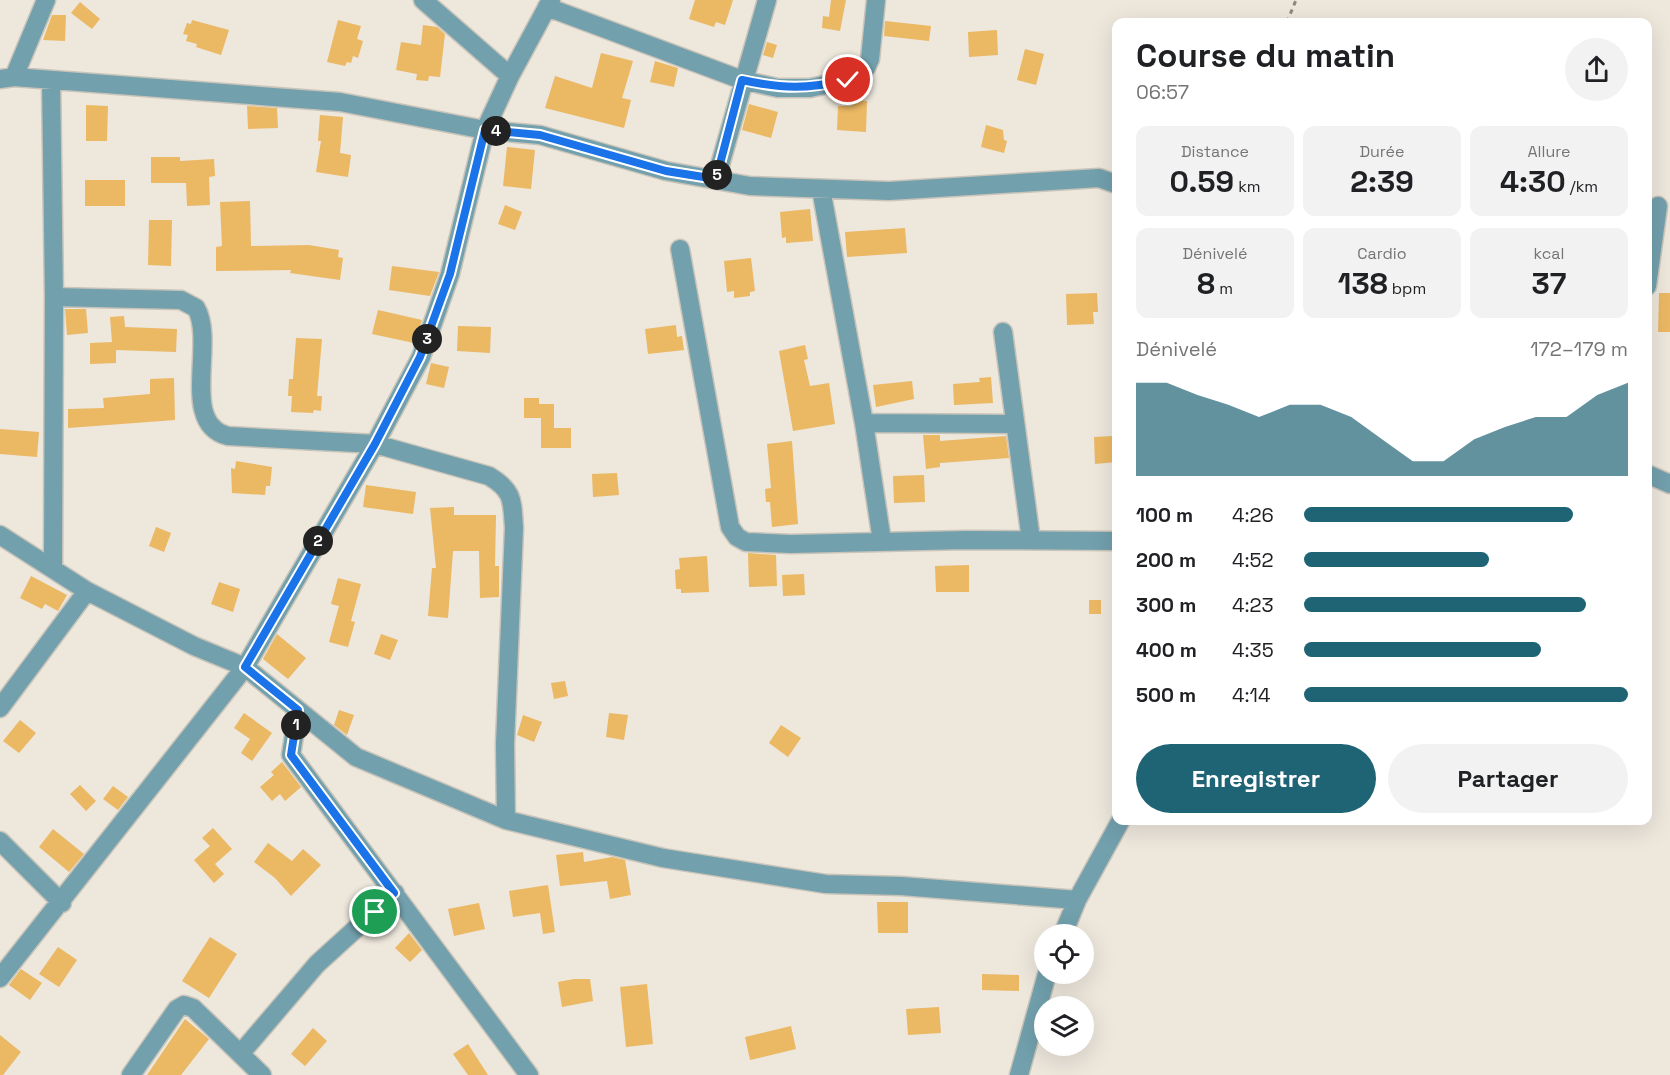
<!DOCTYPE html>
<html lang="fr">
<meta charset="utf-8">
<style>
:root{--surface:#fff;--page:#f2f2f2;--text:#202124;--muted:#757577;--accent:#1f6475}
body{margin:0;font-family:"Space Grotesk",sans-serif;background:var(--page);color:var(--text);height:100vh;display:flex;flex-direction:column;font-size:22px;white-space:nowrap}
*{box-sizing:border-box;margin:0}
p{font-size:20px;color:var(--muted)}
.icon{flex:none;width:33px;height:33px;fill:none;stroke:currentColor;stroke-width:2;stroke-linecap:round;stroke-linejoin:round}
.map{position:relative;flex:1;overflow:hidden}
.panel{position:absolute;left:1112px;top:18px;width:540px;height:807px;display:flex;flex-direction:column;background:var(--surface);border-radius:12px;box-shadow:0 6px 24px #0002}
.panel>*{flex:none}
.fabs{position:absolute;left:1034px;top:924px;display:grid;gap:12px}
.fabs a{display:grid;place-items:center;width:60px;height:60px;border-radius:50%;background:var(--surface);box-shadow:0 6px 24px #0002;font-size:30px}
.pin{position:absolute;display:grid;place-items:center;width:51px;height:51px;color:#fff;margin:-26px;border:3px solid #fff;border-radius:50%;box-shadow:0 2px 6px #0007}
.km{position:absolute;width:30px;height:30px;margin:-15px;border-radius:50%;background:#222;color:#fff;font-size:16px;line-height:30px;text-align:center}
.round{display:grid;place-items:center;flex:none;width:63px;height:63px;border-radius:32px;background:var(--page)}
.summary{display:flex;align-items:center;justify-content:space-between;height:102px;padding:0 24px}
h1{font-size:33px;font-weight:800;line-height:45px}
.stats{display:grid;grid-template-columns:repeat(3,1fr);gap:9px;height:102px;padding:6px 24px}
.stats div{display:grid;align-content:center;border-radius:12px;background:var(--page);text-align:center}
.stats b{font-size:30px;font-weight:800}
.stats small{font-size:16px;font-weight:400}
.stats p{font-size:16px}
.chart{height:168px;padding:12px 24px}
.chart p{display:flex;justify-content:space-between}
.chart svg{width:100%;height:108px;margin-top:6px;fill:var(--accent);opacity:.7}
.button{display:flex;gap:12px;margin-top:auto;padding:12px 24px}
.button a{flex:1;height:69px;border-radius:36px;background:var(--accent);color:#fff;font-size:24px;font-weight:800;line-height:69px;text-align:center}
.button a+a{background:var(--page);color:var(--text)}
ul{padding:0 24px;list-style:none;font-size:20px}
li{display:grid;grid-template-columns:96px 72px 1fr;align-items:center;height:45px}
li i{height:15px;border-radius:8px;background:var(--accent)}
.map>svg:first-child{display:block}
</style>
<div class="map">
<svg width="1670" height="1075" viewBox="0 0 1670 1075">
<rect width="100%" height="100%" fill="#ede7dc"/>
<path fill="#ebb864" d="M695 0H733L725 25 716 22 714 27 689 19Z
M831 0H846L840 31 822 28 823 16 829 17Z
M80 2 100 19 92 29 71 13Z
M52 15H66L65 41 43 40Z
M192 20 229 30 221 55 196 47 197 44 186 41 188 35 183 34 187 23 191 24Z
M338 20 361 26 357 39 363 41 358 58 353 56 351 63 347 62 345 66 327 62Z
M885 21 931 26 929 41 884 36Z
M423 25 437 27 445 34 440 77 429 76 428 81 416 80 417 74 396 70 401 42 421 45Z
M997 30 998 55 969 57 968 32Z
M767 42 777 45 773 58 763 55Z
M1025 49 1044 54 1036 85 1017 80Z
M601 53 633 61 622 98 631 100 624 128 545 108 555 76 592 88Z
M655 61 678 68 674 87 650 82Z
M851 100 867 101 866 132 837 130 838 106H851Z
M749 104 778 112 771 138 742 130Z
M86 105 108 106 107 141H86Z
M247 106 277 108 278 128 248 129Z
M320 115 343 117 340 153 351 155 348 177 316 172 321 141H318Z
M986 125 1003 130 1004 140 1007 141 1004 153 981 147Z
M507 147 535 150 531 189 503 186Z
M151 157H180V161L214 159 215 176 209 177 210 205 187 206 186 183H151Z
M85 180H125V206H85Z
M250 201 251 246 309 245 339 250 338 257 343 258 340 280 290 273 291 270 216 271V247L222 246 220 202Z
M505 205 522 212 515 230 498 224Z
M810 209 813 241 786 243V237L782 238 780 212Z
M149 220H172L171 266 148 265Z
M905 228 907 253 847 257 845 232Z
M751 258 755 291 750 292V296L734 298V291L727 292 724 261Z
M392 266 439 272 430 296 389 290Z
M1097 293 1098 312H1093L1094 324 1067 325 1066 294Z
M1659 293H1670V332H1658Z
M65 309H86L88 333 67 335Z
M378 310 422 320 414 343 372 334Z
M124 316 125 327 177 329 176 352 116 350V363L90 364V343L112 342 110 317Z
M676 325 677 337 682 336 684 350 648 354 645 329Z
M458 326 491 327 490 353 457 351Z
M296 338 322 339 317 396H322L321 411 314 410 313 413 291 412 292 396H288L289 379H293Z
M805 345 808 359 804 360 810 386 829 383 835 424 793 431 779 351Z
M431 363 449 367 444 388 426 384Z
M991 377 993 403 954 405 953 384 980 382 979 378Z
M174 378 175 420 68 428V409L104 408 103 398 150 394V379Z
M912 381 914 399 876 407 873 385Z
M524 398H539V404H554V428H571V448H541V418H524Z
M0 429 39 432 37 457 0 454Z
M923 435H940V441L1006 436 1009 458 940 463V467L926 469Z
M1113 436V439H1116V462L1095 464 1094 437Z
M792 441 798 524 772 527 770 502H766L765 489 771 488 767 444Z
M236 461 272 467 270 486H266L265 495 232 493 231 468 235 469Z
M617 473 619 495 593 497 592 474Z
M924 475 925 502 894 503 893 476Z
M366 485 416 492 413 514 363 507Z
M454 507V515H496L495 566H499V597L480 598 479 551H453L448 618 428 616 432 568H436L430 508Z
M156 527 171 533 164 552 149 546Z
M748 553 776 555 777 586 749 587Z
M707 556 709 592 681 593V589H676L675 570 680 569 679 558Z
M969 565V592H936L935 566Z
M804 574 805 595 783 596 782 575Z
M31 576 67 595 58 611 45 604 42 609 20 598Z
M338 578 361 584 351 621 355 622 348 647 329 642 339 606 331 604Z
M219 582 240 589 233 612 211 604Z
M1089 600H1101V614H1089Z
M277 634 306 658 288 679 263 659Z
M381 634 398 640 390 660 374 654Z
M565 681 568 696 554 699 551 683Z
M339 710 354 715 347 735 334 725Z
M244 713 272 733 252 761 241 753 250 739 234 728Z
M609 713 628 715 624 740 606 737Z
M523 715 542 722 534 742 517 735Z
M20 720 36 733 19 753 3 741Z
M781 725 801 738 788 757 769 743Z
M282 762 301 787 285 801 280 794 272 801 260 787 274 775 271 772Z
M80 785 96 801 86 811 70 794Z
M113 786 128 797 118 810 103 799Z
M213 828 232 849 215 864 224 874 214 883 194 860 210 846 202 838Z
M53 829 84 854 69 872 39 847Z
M268 843 292 861 303 849 321 865 291 896 275 878 254 862Z
M583 852 584 862 612 857 625 860 631 895 610 899 607 881 560 886 556 855Z
M548 885 555 932 543 934 540 913 513 917 509 891Z
M877 902H908V933H878Z
M479 903 485 929 454 936 448 909Z
M409 933 422 950 410 962 395 948Z
M210 937 237 954 209 998 182 981Z
M58 947 77 960 59 987 39 974Z
M21 969 42 983 30 1000 9 985Z
M982 974 1019 975V991L982 990Z
M574 979H590L593 1001 562 1007 558 982Z
M647 984 653 1044 626 1047 620 987Z
M939 1007 941 1033 908 1035 906 1009Z
M185 1019 209 1039 181 1075H147Z
M791 1026 796 1049 750 1060 745 1037Z
M313 1028 327 1041 305 1066 291 1054Z
M0 1035 21 1052 3 1075H0Z
M468 1044 488 1075H468L453 1054Z"/>
<g fill="none" stroke-linecap="round" stroke-linejoin="round">
<defs>
<path id="minor" d="M423 0 510 76
M547 7 742 80 778 88H810L848 80 858 76 866 68 870 59 876 0
M14 77 46 0
M0 79 14 77 340 102 485 130 540 135 666 171 750 186 889 191 1099 178 1116 184
M51 80 54 297 53 569
M716 179 767 0
M821 189 864 423 882 541
M680 249 730 527 737 537 746 542 791 544 966 540 1116 541
M1647 286 1658 206
M54 297 181 300 196 308C216 342 179 424 228 436L375 444 489 476C514 491 512 501 514 528L505 744 506 820
M1003 332 1031 540
M864 423 1015 424
M1647 474 1670 484
M0 535 87 591 194 646 245 667 356 757 506 820 663 858 826 884 901 886 1077 900
M0 708 87 591
M298 710 291 755 529 1075
M0 841 62 903
M1063 934 1077 900 1121 820
M0 978 245 667 375 444 421 357 450 274 485 130 510 76 551 0
M241 1053 317 964 395 893
M131 1075 177 1009 184 1005 193 1008 262 1075
M1019 1075 1047 974"/>
</defs>
<use href="#minor" stroke="#c9c4ba" stroke-width="21"/>
<path stroke="#8d8981" stroke-width="3" stroke-dasharray="4.5 4.5" stroke-linecap="butt" d="M1287 22 1296 0"/>
<use href="#minor" stroke="#72a0ad" stroke-width="18"/>
</g>
<g fill="none" stroke-linecap="round" stroke-linejoin="round">
<defs>
<path id="route" d="M375 912 394 893 291 755 298 710 245 667 375 444 420 357 450 274 485 130 540 135 666 171 716 179 742 80C783 89 807 89 848 80"/>
</defs>
<use href="#route" stroke="#fff" stroke-width="12"/>
<use href="#route" stroke="#1a73e8" stroke-width="8"/>
</g>
</svg>
<div class="fabs">
<a><svg class="icon" aria-label="locate" viewBox="0 0 24 24"><circle cx="12" cy="12" r="6"/><path d="M12 2v4M12 18v4M2 12h4M18 12h4"/></svg></a>
<a><svg class="icon" aria-label="layers" viewBox="0 0 24 24"><path d="M12 4l9 5-9 5-9-5zM3 14l9 5 9-5"/></svg></a>
</div>
<div class="pin" style="left:375px;top:912px;background:#1e9e55"><svg class="icon" aria-label="arrive" viewBox="0 0 24 24"><path d="M6 21V4h12l-3 4 3 4H6"/></svg></div>
<div class="pin" style="left:848px;top:80px;background:#d93025"><svg class="icon" aria-label="check" viewBox="0 0 24 24"><path d="M5 12l5 5 9-10"/></svg></div>
<b class="km" style="left:296px;top:725px">1</b>
<b class="km" style="left:318px;top:541px">2</b>
<b class="km" style="left:427px;top:339px">3</b>
<b class="km" style="left:496px;top:131px">4</b>
<b class="km" style="left:717px;top:175px">5</b>
<section class="panel">
<div class="summary"><div><h1>Course du matin</h1><p>06:57</p></div><a class="round"><svg class="icon" aria-label="share" viewBox="0 0 24 24"><path d="M12 15V3M7 8l5-5 5 5M5 13v7h14v-7"/></svg></a></div>
<div class="stats">
<div><p>Distance</p><b>0.59<small> km</small></b></div>
<div><p>Durée</p><b>2:39</b></div>
<div><p>Allure</p><b>4:30<small> /km</small></b></div>
</div>
<div class="stats">
<div><p>Dénivelé</p><b>8<small> m</small></b></div>
<div><p>Cardio</p><b>138<small> bpm</small></b></div>
<div><p>kcal</p><b>37</b></div>
</div>
<div class="chart"><p><span>Dénivelé</span>172–179 m</p>
<svg viewBox="0 0 160 44" preserveAspectRatio="none"><path d="M0 44V6L10 6L20 11L30 15L40 20L50 15L60 15L70 20L80 29L90 38L100 38L110 29L120 24L130 20L140 20L150 11L160 6V44z"/></svg>
</div>
<ul>
<li><b>100 m</b>4:26<i style="width:83%"></i></li>
<li><b>200 m</b>4:52<i style="width:57%"></i></li>
<li><b>300 m</b>4:23<i style="width:87%"></i></li>
<li><b>400 m</b>4:35<i style="width:73%"></i></li>
<li><b>500 m</b>4:14<i style="width:100%"></i></li>
</ul>
<div class="button"><a>Enregistrer</a><a>Partager</a></div>
</section>
</div>
